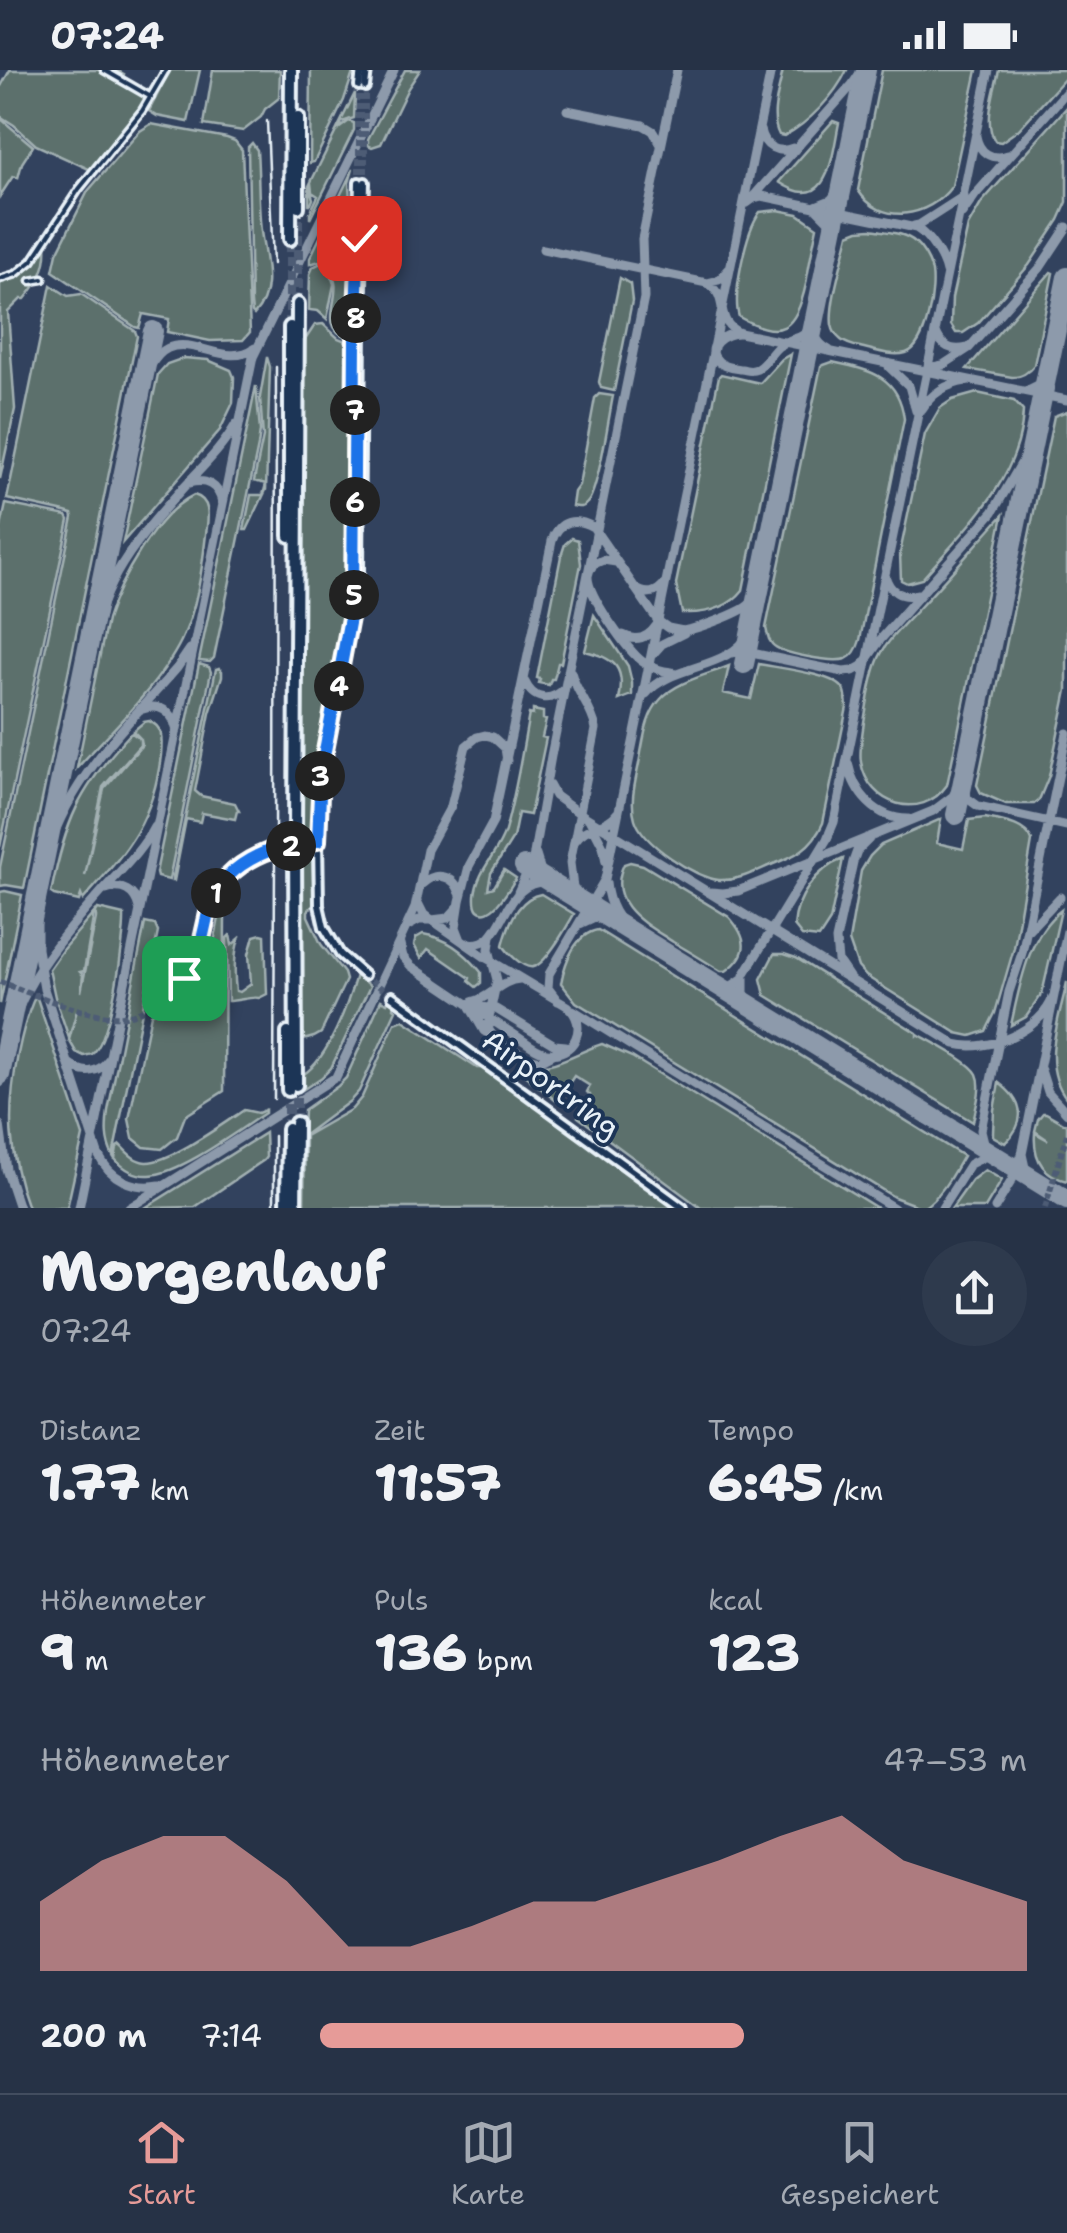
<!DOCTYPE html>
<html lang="de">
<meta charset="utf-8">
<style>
:root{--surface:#263246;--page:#2e3a4d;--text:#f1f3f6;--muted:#a4aab3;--line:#424d5f;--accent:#e69b98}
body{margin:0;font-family:"Shantell Sans",sans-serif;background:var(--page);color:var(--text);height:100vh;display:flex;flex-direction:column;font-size:38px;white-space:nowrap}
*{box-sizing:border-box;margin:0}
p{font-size:32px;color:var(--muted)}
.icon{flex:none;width:55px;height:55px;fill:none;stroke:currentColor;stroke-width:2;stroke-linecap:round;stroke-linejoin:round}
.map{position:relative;height:1138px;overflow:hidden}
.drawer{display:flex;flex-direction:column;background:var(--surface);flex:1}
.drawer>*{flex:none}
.pin{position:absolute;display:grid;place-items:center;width:85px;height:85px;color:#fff;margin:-42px;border-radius:20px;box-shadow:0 5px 15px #0006}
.km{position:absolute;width:50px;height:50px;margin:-25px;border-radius:50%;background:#222;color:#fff;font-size:28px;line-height:50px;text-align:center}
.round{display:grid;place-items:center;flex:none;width:105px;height:105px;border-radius:52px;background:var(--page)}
.headline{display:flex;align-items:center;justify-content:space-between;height:170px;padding:0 40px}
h1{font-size:55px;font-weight:800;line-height:75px}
.metrics{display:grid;grid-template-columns:repeat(3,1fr);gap:15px;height:170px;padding:10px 40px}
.metrics div{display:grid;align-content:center}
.metrics b{font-size:50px;font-weight:800}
.metrics small{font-size:28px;font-weight:400}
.metrics p{font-size:28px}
.chart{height:280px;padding:20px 40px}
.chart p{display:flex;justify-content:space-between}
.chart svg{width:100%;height:180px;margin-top:10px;fill:var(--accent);opacity:.7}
ul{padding:0 40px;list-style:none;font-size:32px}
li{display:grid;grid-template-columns:160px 120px 1fr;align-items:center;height:75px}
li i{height:25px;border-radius:12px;background:var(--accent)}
.status{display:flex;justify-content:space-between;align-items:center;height:70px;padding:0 50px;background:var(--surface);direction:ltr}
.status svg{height:28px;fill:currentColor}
.menu{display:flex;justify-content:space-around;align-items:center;height:140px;border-top:2px solid var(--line);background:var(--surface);font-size:28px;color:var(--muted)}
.menu a{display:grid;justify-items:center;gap:5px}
.menu .on{color:var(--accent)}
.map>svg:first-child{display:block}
</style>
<div class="status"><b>07:24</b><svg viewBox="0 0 49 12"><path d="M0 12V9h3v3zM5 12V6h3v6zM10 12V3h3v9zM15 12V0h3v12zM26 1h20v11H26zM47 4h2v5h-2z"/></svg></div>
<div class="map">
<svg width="1067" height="1138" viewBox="0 0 1067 1138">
<rect width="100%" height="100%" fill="#32425e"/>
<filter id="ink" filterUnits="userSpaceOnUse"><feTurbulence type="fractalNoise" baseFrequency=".01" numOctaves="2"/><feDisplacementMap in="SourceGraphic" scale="20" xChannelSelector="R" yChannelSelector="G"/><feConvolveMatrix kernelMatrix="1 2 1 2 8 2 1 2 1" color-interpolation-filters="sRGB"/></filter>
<g filter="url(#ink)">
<path fill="#5b706c" stroke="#a2b0b2" stroke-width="2.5" d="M10 0H116L124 4 122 9 150 24 136 47 91 100 36 75 14 55 0 46V18Z
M170 0H200L188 52 157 46 149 41Z
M213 0H280L279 28 265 39 261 47 243 61 204 55Z
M311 0H354L344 30 314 92 310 93Z
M405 0H420L408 18 381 74 372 77 368 75V69Z
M783 0H847C835 25 809 53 784 66L779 65C769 46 779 21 783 0Z
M882 0H977L952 116C929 148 880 156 858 120Z
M999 0H1067V6L1018 60 1001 72 995 71C983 52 995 21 999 0Z
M355 23 354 48 342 52 337 60 349 51 354 53V60L310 149V143L318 126 312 122 311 113 310 119 313 129 311 134H309V116Z
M1067 37V132L1059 150 1029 195 978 253 963 263H956L951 255 952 228 968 156 982 132Z
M0 48 33 76 22 93 18 108 13 106 0 126Z
M833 51 839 53C832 86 829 146 779 112Z
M151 54 227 68 235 71 242 80 250 262 243 270 210 271 167 262 169 249 143 244 139 258 135 257 53 201 57 183 88 121 140 61Z
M252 73 257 80C259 107 258 135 261 161 265 192 276 220 254 245L252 243 251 233 248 77Z
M353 99 349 113 350 135 323 190 310 194V188Z
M355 131 356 180 352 266 348 268C313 255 349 221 329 199L334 214 327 249 318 241 309 240 310 204 313 197 325 191Z
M778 140 798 144 817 157C813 176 809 195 806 214 796 259 782 271 739 247 732 225 746 160 760 142Z
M871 159C885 162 904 162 915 172 922 178 929 190 931 198 937 217 926 277 906 283 892 287 874 280 860 277 847 275 835 270 832 255 829 233 844 187 849 164L859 160Z
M46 175C48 196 39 212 25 229H21L8 242 15 339 0 409V212C23 207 33 193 46 175Z
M1051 202 1053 203 1034 295C1028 303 1022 307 1012 307L967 299Z
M620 208 630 214 632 231 614 321 601 318 599 312Z
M51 215 68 226 81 224 135 261 137 266 24 818 6 815 0 816V797L73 447 72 444 65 442 7 429Z
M323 254 338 268 351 273 350 529 318 689 313 763 309 769 301 771 305 270 315 255Z
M791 284 743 520C728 539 706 544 682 543L676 514 719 306 721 304 760 313 782 289Z
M267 287 270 297 266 420 247 460H244L251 425H263L266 414 254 411 263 367 260 327Z
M184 288 208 290 231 300 234 307 233 333 220 360 123 472 158 304 167 294Z
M832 292C869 300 899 305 904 349L860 570C858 577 854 586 846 589 833 593 780 584 772 574 767 568 768 565 766 558L821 296Z
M256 316 260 361 258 376 214 588 210 592 199 591Z
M977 323 1014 331 1023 341C1021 409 964 460 922 509L907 513 901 510 900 483 925 364 940 338 952 330Z
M599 324 613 326C609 345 598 423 587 433 582 439 579 437 572 436L574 422 579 415 595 328Z
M1067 341V620L1049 706 1039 730 1034 734H1006L981 723 977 715 1054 346Z
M194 425C212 430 208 449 206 464 202 500 197 539 181 571 160 614 110 662 77 698L107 550C119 511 157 442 194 425Z
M6 434 67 446 69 450 0 777V462Z
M1003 445 947 715C921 752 868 735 861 692 858 676 871 609 877 593 884 572 905 554 920 537 948 507 975 476 1003 445Z
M572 468 578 470 581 494 561 593H558L554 609H551L549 615 539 613 540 609 537 608 561 486 565 474Z
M594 545 628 596 632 613V625L619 630C626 598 615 588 585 581Z
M199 594 209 597 211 602 169 810 157 807 156 803Z
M759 594C778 598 836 604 844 620 847 625 846 632 847 637L823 753C812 778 795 786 771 795 754 802 738 811 719 810 695 808 642 773 635 749 629 729 637 707 640 688 644 668 646 645 660 630 675 612 707 605 729 596L723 623 751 629Z
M219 598 222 601V606L210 643 195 721 201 726 235 733 239 741H237L235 749 202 743 200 752 186 749 174 811H172L216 599Z
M533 640 543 642V649L546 650 542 667 546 668 530 745 518 743 513 768 491 803 488 819 494 817 504 800 516 808C511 816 491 852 478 840 474 836 475 829 475 825 478 799 498 784 505 761 516 723 522 682 529 644L533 645Z
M149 651C164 657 162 670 161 685 153 753 126 781 83 830L81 825 79 831 54 825 51 823C66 750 78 721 129 665L132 663 140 669V675L103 717 85 806 104 719 142 675 141 669 133 661 144 652Z
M985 748C1000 751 1027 754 1032 771L1014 878 995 943 986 961 971 966 957 963 880 915 866 906 858 897 849 871 861 801 870 786 881 775 941 749 937 773 963 779 969 750Z
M308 774 312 777 314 834 308 841V846L321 874 344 903 346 910 321 963 314 967 303 970 300 967 301 776Z
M843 789 830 851 819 868 802 866 794 856C796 828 816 799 843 789Z
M630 792 643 795 729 847C748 868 750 884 726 901H721C705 891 689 881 673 872 646 854 605 834 624 794Z
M5 821 22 825 0 934V822Z
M541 824 574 844C567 856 546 895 533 897 522 899 506 880 503 875 508 855 518 828 541 824Z
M98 839 124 845C125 868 111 971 92 984 90 985 87 985 84 986L76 982 69 970 77 940 69 968 55 927 49 899 63 879 94 843 84 901 80 902 83 905 81 922 96 848V842Z
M223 840 225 842 224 1021 185 1046 177 1067 162 1079 144 1077 133 1068 129 1049 151 944C202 920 211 894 220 842Z
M1061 840 1042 924 1026 947 1011 955C1020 915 1028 865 1061 840Z
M145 853 155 855 158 862 113 1086C105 1071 106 1057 108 1041Z
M598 860 963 1086C952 1105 942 1125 923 1138L894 1127 576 932 561 913C565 892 575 864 598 860Z
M261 864 265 865 267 924 259 928C252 926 238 931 228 931L227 868 230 865 232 875 239 869C234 883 234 906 236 921L240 922 251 914 249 884 254 866Z
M423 864C448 868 466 883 481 902V913L476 917 469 911 470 908 428 879 421 888 414 875 416 868Z
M774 884H784L796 888 917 963V965L918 964C933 973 970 991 977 1004 983 1017 975 1039 973 1052L765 925 761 909Z
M356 905 370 916 331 998 322 1007 304 1019V1004C329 987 348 934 356 905Z
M1067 912V1029C1040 996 1059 950 1067 912Z
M36 925 83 1066 67 1138H28C8 1084 7 1041 18 984 22 964 27 943 36 925Z
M389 929 395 934 394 938 396 940 359 1021 350 1031 303 1066 304 1040 338 1016 346 1008 381 930 387 933Z
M403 950 477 998H487L675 1138H304L305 1066 352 1039 362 1027 395 953Z
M602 974 632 987 877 1138H701L578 1047 590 1025 587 1022 590 1016 574 1006 558 1030H555L523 1004 528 995C553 1000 579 981 602 974Z
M999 1013C1023 1031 1028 1051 1005 1073L993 1066V1063L994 1040Z
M244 1040 258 1043 265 1040V1043C237 1061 181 1103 150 1105 136 1106 124 1099 115 1089L117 1077 120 1075C127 1082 134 1091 146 1092 169 1093 223 1054 244 1040Z
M1043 1043H1046L1067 1055V1111C1043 1105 1033 1088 1035 1063L1048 1070 1035 1061 1038 1049Z
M265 1063 266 1087 264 1090 195 1137 145 1138Z
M985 1100 1002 1110 985 1138H952L972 1110Z"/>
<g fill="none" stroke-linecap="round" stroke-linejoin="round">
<path stroke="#8d9aab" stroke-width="9" d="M567 40 643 55 653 61 660 73
M760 60C764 77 777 84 793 78
M976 66C979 83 992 91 1008 85
M753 127 852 15 862 0
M747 133 754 128 762 126 916 158C929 166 943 187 946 202
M816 136 831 130 843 114
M816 138 829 151 831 170
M962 144 976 124 1067 21
M914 156 919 155 964 126
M543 179 707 213 719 210 729 199
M704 212C733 225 711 250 740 263L1067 330
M814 251C812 264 818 274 829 280
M936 262C941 276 952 282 967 278
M739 263C725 263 702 277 719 292 724 297 734 298 741 299 748 300 750 302 757 299 766 294 771 282 779 276 796 264 803 274 815 249
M889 297 909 316 916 341
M928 298 943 295 969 278 1040 198 1067 157
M1026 321 1040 314 1048 300
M139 330C162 227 215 307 255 278
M922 339C932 323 946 314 966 311
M189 413C206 408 218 415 222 432
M616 492 603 490C595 493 589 497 588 506 587 524 628 582 643 592 652 598 661 601 672 602
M885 505C889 521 901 529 917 524
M635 518C646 526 657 524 665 513
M681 561C695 560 741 543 750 534 755 531 756 526 759 520
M623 565C636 572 648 568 656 556
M731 583 742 581 843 602 853 601 862 596 881 569 993 442 1022 392 1036 356
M653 584 662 574 684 563
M83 602C101 515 123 485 181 420 200 399 222 379 236 354
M571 602C576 623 592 637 596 659L570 793 573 817 589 836
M525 612C533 630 550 633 564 619
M646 624C672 593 730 601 750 562
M143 639C159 633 172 641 176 658
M848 693C854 723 876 749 908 749
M964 708 967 728 978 736 1067 756
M549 715 555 726 573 739 955 974C988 983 1042 960 1053 927
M590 751 603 776 606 792
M575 771C586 754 607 758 618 742
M536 785 541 801 551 812
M44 793C67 710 122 661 177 598L190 579
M606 813C608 835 617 850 634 864
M422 814C436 801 454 805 460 823
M106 820C122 814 135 821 139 838
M518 822 533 789 551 686 644 228 642 169 677 0
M711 822 723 823 738 821 933 741 953 726 964 706
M37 825V879L44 919 98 1084C110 1109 133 1120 160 1115
M418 833 423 843 432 850 448 848 458 837
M580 854 595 847 614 851
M1028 861 1060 827
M491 866 489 879 497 910 488 952 489 960 494 967
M461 870 456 857 460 831 469 796 493 752 552 471C559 450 575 447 593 457L658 551 668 558 683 561
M468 873C509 880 498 807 551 812
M400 874 403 887 411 896C447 920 482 944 518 967 526 972 536 981 546 983 574 988 590 955 567 936L488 889 432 850H419L408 856
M849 907 838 891 836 870 853 792 857 781 869 769
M719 916 730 917 742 909
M558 931 548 918 549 904 605 809 771 0
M472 932C491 928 500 910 520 909
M473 936 496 939 555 975 566 976
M470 937 484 961 527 988 540 991 555 983
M754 938 744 923V905L827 769 834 752 989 0
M573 940 894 1138
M70 994C83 1005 98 1004 108 990
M1041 1000 1048 1022 1067 1043
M0 1013C9 926 49 881 105 818 122 799 142 780 154 757
M0 1055 6 1099 19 1138
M997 1087 985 1076 981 1060 1009 922 1022 883 1067 663
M1045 1116 1026 1102 1022 1084 1067 861
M79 1138 253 287 394 0
M129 1138 336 1007 415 838 427 780 451 736 466 676 477 667 485 665 493 667 505 678 507 691
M942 1138 970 1094 986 1086 1003 1091
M995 1138 1012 1110 1021 1087"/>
<path stroke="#8d9aab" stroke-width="20" d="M744 594 866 0
M956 745 1067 207
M524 796 1067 1130
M0 1005 153 261"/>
<path stroke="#4d5c75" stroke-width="6" stroke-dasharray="6 3" stroke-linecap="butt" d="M359 16V112
M365 112V17
M364 905 392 926
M0 912C32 923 98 953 130 945 140 943 149 936 158 930
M1045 1138 1067 1064"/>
<path stroke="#4d5c75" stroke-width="10" stroke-dasharray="10 5" stroke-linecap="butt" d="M298 234V137
M290 257V169
M296 1053V1015
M288 1059V1020"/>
<defs>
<path id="street" d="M104 0 151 27
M0 209 16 204 32 191 79 119 142 41 166 0
M31 211 43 209"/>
<path id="secondary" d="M359 16 361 0
M365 17 367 0
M354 518 355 270 359 112
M364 905 340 884 324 857 319 835 318 771 321 702 359 502 361 250 365 112
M392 926 683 1138
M158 930C175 918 190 904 198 884 204 872 205 859 207 846 214 814 238 791 269 782"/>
<path id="highway" d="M298 48V137
M290 169 291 0
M290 466V257
M296 1015 295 765 298 234
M288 1020V963
M287 1138 288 1059
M295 1138 296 1053"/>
</defs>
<use href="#street" stroke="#e8f1f8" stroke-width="11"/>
<use href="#secondary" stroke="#e8f1f8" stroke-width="14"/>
<use href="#highway" stroke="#e8f1f8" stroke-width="18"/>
<use href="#street" stroke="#1d3557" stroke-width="4"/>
<use href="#secondary" stroke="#1d3557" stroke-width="6"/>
<use href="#highway" stroke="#1d3557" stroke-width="10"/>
<path stroke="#e8f1f8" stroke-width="2.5" d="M267 51 273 194
M275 778 276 297
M274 1029 275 785
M274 1138V1066"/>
<defs>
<path id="secondary-bridge" d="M269 782 308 772"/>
</defs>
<use href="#secondary-bridge" stroke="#e8f1f8" stroke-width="14" stroke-linecap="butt"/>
<use href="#secondary-bridge" stroke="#1d3557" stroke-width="6"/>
</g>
</g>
<g fill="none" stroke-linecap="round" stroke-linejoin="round" filter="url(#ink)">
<defs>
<path id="route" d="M184 908C200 888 202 868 208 843 220 794 271 774 318 771L321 702 353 532 355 270 359 168"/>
</defs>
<use href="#route" stroke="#fff" stroke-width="20"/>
<use href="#route" stroke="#1a73e8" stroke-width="12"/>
</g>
<g text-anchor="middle" stroke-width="8" stroke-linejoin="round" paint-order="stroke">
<g font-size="30" fill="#e8f1f8" stroke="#1d3557">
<text transform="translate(551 1014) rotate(36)" y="10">Airportring</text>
</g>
</g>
</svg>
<div class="pin" style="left:184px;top:908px;background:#1e9e55"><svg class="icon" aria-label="arrive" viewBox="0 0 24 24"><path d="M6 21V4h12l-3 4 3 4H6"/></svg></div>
<div class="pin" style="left:359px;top:168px;background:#d93025"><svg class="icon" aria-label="check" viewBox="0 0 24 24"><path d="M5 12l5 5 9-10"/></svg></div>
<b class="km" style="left:216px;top:823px">1</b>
<b class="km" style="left:291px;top:776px">2</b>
<b class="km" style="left:320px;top:706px">3</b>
<b class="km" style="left:339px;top:616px">4</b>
<b class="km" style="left:354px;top:525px">5</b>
<b class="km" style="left:355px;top:432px">6</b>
<b class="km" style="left:355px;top:340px">7</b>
<b class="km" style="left:356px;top:248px">8</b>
</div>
<section class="drawer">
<div class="headline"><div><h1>Morgenlauf</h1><p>07:24</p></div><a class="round"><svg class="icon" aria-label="share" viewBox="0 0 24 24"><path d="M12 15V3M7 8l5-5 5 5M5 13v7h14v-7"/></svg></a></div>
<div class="metrics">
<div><p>Distanz</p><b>1.77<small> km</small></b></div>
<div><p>Zeit</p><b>11:57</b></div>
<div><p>Tempo</p><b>6:45<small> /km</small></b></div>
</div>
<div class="metrics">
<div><p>Höhenmeter</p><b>9<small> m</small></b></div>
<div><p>Puls</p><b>136<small> bpm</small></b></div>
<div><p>kcal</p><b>123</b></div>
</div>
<div class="chart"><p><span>Höhenmeter</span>47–53 m</p>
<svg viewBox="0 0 160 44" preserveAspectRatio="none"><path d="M0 44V27L10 17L20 11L30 11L40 22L50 38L60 38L70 33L80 27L90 27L100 22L110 17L120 11L130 6L140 17L150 22L160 27V44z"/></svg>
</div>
<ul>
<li><b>200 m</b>7:14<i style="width:60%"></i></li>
</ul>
</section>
<nav class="menu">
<a class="on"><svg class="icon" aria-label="home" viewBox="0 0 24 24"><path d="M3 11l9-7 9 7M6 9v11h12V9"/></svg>Start</a>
<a><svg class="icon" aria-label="map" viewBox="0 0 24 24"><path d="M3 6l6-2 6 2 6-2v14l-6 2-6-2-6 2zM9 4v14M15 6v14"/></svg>Karte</a>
<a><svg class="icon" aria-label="saved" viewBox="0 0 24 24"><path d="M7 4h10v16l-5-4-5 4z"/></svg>Gespeichert</a>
</nav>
